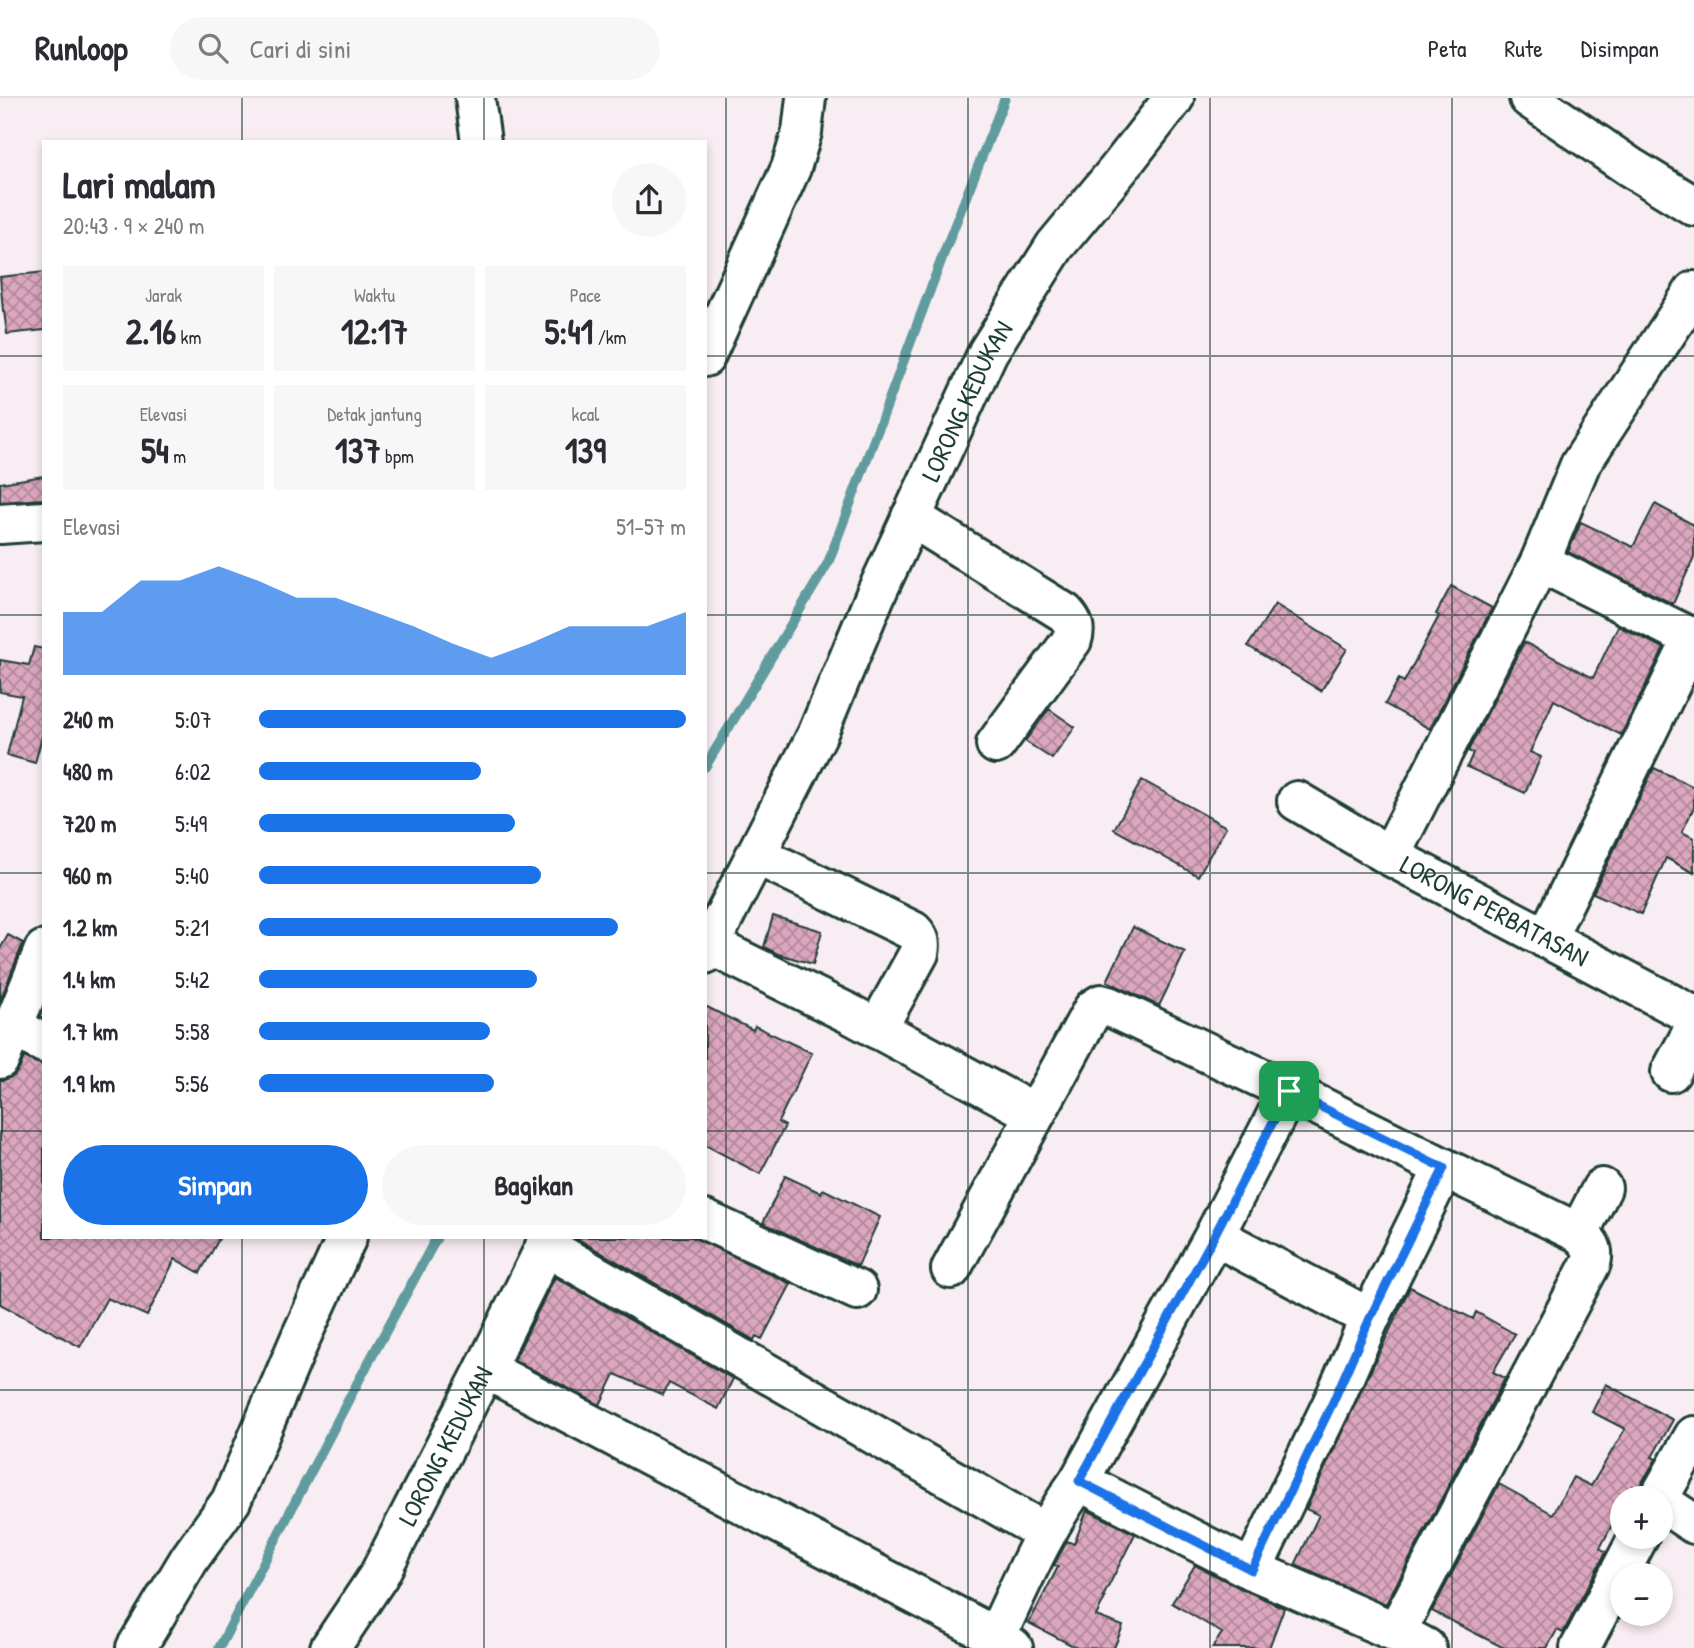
<!DOCTYPE html>
<html lang="id">
<meta charset="utf-8">
<style>
:root{--surface:#fff;--page:#f7f7f7;--text:#2b2b33;--muted:#7c7c81;--line:#e1e1e2;--accent:#1a73e8}
body{margin:0;font-family:"Patrick Hand",sans-serif;background:var(--page);color:var(--text);height:100vh;display:flex;flex-direction:column;font-size:26px;white-space:nowrap}
*{box-sizing:border-box;margin:0}
p{font-size:23px;color:var(--muted)}
.icon{flex:none;width:38px;height:38px;fill:none;stroke:currentColor;stroke-width:2;stroke-linecap:round;stroke-linejoin:round}
.map{position:relative;flex:1;overflow:hidden}
.panel{position:absolute;left:42px;top:42px;width:665px;height:1099px;display:flex;flex-direction:column;background:var(--surface);border-radius:0px;box-shadow:0 4px 10px #0003}
.panel>*{flex:none}
.tools{position:absolute;left:1610px;top:1388px;display:grid;gap:14px}
.tools a{display:grid;place-items:center;width:63px;height:63px;border-radius:50%;background:var(--surface);box-shadow:0 4px 10px #0003;font-size:35px}
.pin{position:absolute;display:grid;place-items:center;width:60px;height:60px;color:#fff;margin:-30px;border-radius:14px;box-shadow:0 4px 10px #0006}
.round{display:grid;place-items:center;flex:none;width:74px;height:74px;border-radius:37px;background:var(--page)}
.overview{display:flex;align-items:center;justify-content:space-between;height:119px;padding:0 21px}
h1{font-size:38px;font-weight:800;line-height:52px}
.metrics{display:grid;grid-template-columns:repeat(3,1fr);gap:10px;height:119px;padding:7px 21px}
.metrics div{display:grid;align-content:center;border-radius:0px;background:var(--page);text-align:center}
.metrics b{font-size:35px;font-weight:800}
.metrics small{font-size:19px;font-weight:400}
.metrics p{font-size:19px}
.chart{height:196px;padding:14px 21px}
.chart p{display:flex;justify-content:space-between}
.chart svg{width:100%;height:126px;margin-top:7px;fill:var(--accent);opacity:.7}
.button{display:flex;gap:14px;margin-top:auto;padding:14px 21px}
.button a{flex:1;height:80px;border-radius:42px;background:var(--accent);color:#fff;font-size:28px;font-weight:800;line-height:80px;text-align:center}
.button a+a{background:var(--page);color:var(--text)}
ul{padding:0 21px;list-style:none;font-size:23px}
li{display:grid;grid-template-columns:112px 84px 1fr;align-items:center;height:52px}
li i{height:18px;border-radius:9px;background:var(--accent)}
header{display:flex;align-items:center;gap:42px;box-sizing:border-box;height:98px;padding:0 35px;background:var(--surface);border-bottom:2px solid var(--line)}
header strong{font-size:33px}
nav{display:flex;gap:38px;margin-inline-start:auto;font-size:24px}
.search{width:490px;height:63px;background:var(--page);display:flex;align-items:center;gap:18px;box-sizing:border-box;padding:0 24px;border-radius:38px;color:var(--muted);font-size:26px}
.map>svg:first-child{display:block}
</style>
<header>
<strong>Runloop</strong>
<div class="search"><svg class="icon" aria-label="search" viewBox="0 0 24 24"><circle cx="10" cy="10" r="6"/><path d="M15 15l6 6"/></svg>Cari di sini</div>
<nav><a>Peta</a><a>Rute</a><a>Disimpan</a></nav>
</header>
<div class="map">
<svg width="1694" height="1550" viewBox="0 0 1694 1550">
<defs>
<pattern id="building-cross-hatch" width="8" height="8" patternUnits="userSpaceOnUse" patternTransform="scale(1.75)"><rect width="8" height="8" fill="#dba6be"/><path d="M0 0l8 8M0 8l8-8" fill="none" stroke="#b1889b"/></pattern>
</defs>
<rect width="100%" height="100%" fill="#f8edf2"/>
<filter id="ink" filterUnits="userSpaceOnUse"><feTurbulence type="fractalNoise" baseFrequency=".0143" numOctaves="2"/><feDisplacementMap in="SourceGraphic" scale="14" xChannelSelector="R" yChannelSelector="G"/><feConvolveMatrix kernelMatrix="1 2 1 2 8 2 1 2 1" color-interpolation-filters="sRGB"/></filter>
<g filter="url(#ink)">
<g fill="none" stroke-linecap="round" stroke-linejoin="round">
<path stroke="#609c9e" stroke-width="10" d="M705 669 828 465 945 152 1005 0
M219 1550 352 1295 437 1139"/>
</g>
<path fill="url(#building-cross-hatch)" stroke="#1f3d34" stroke-width="2" d="M44 174V232L7 236 4 213H3L0 179Z
M44 378V401L0 404V385Z
M1655 406 1694 427V459L1673 506 1568 454 1581 424 1633 449Z
M1451 488 1492 510 1430 631 1385 606 1399 581 1404 584 1439 518 1436 516Z
M1275 506 1347 551 1321 593 1248 548Z
M1618 528 1664 550 1621 637 1554 602 1530 654 1541 659 1525 695 1467 669 1473 655 1468 653 1524 544 1593 580Z
M34 549 44 551V631L35 665 7 657 22 598 0 594V562L29 567Z
M1049 611 1075 629 1052 661 1025 643Z
M1654 670 1694 689V709L1682 734 1694 740V775L1666 760 1641 816 1593 795Z
M1142 682 1226 729 1198 778 1114 731Z
M773 818 822 833 813 866 778 856 764 849Z
M1133 829 1185 854 1159 908 1107 883Z
M8 837 23 845 0 903V851Z
M705 908 753 932 755 928 812 955 778 1024 785 1028 760 1076 705 1047Z
M24 959 34 964 44 967V1139H220L200 1175 175 1161 147 1218 107 1200 80 1249 0 1206V982H4L14 978 20 970Z
M785 1078 821 1095 823 1091 880 1119 858 1168 763 1125Z
M574 1139H693L791 1186 762 1241 756 1238 754 1242Z
M555 1179 733 1281 718 1311 669 1285 663 1297 615 1276 600 1307 514 1262Z
M1410 1189 1473 1221 1476 1214 1515 1236 1493 1274 1505 1280 1386 1506 1295 1467 1319 1417 1306 1411Z
M1606 1286 1673 1322 1652 1359 1656 1361 1638 1391 1633 1388 1626 1400H1622V1408L1600 1450 1606 1454 1563 1535 1557 1532 1547 1550H1504L1432 1513 1499 1386 1553 1416 1573 1379 1591 1388 1625 1331 1592 1314Z
M1087 1412 1135 1436 1103 1499 1105 1500 1096 1518 1123 1528 1114 1550H1077L1029 1525 1058 1469 1054 1467 1067 1443 1074 1446Z
M1195 1467 1242 1491 1284 1510 1269 1550H1212L1222 1535 1172 1505Z"/>
<g fill="none" stroke-linecap="round" stroke-linejoin="round">
<defs>
<g id="minor">
<path d="M475 0 481 44"/>
<path d="M1529 0 1630 69 1694 108"/>
<path d="M705 259 791 70 802 34 806 0"/>
<path d="M911 419 1065 515C1073 524 1076 530 1072 542L996 646"/>
<path d="M0 426 44 423"/>
<path d="M1540 464 1694 541"/>
<path id="s1" d="M1297 703 1390 758 1694 918"/>
<path d="M757 757 913 833C920 840 921 845 919 855L877 931"/>
<path d="M1390 758 1540 464 1580 367 1694 193"/>
<path d="M1546 841 1694 538"/>
<path d="M710 847 852 917 1035 1016"/>
<path id="s2" d="M705 856 817 637 875 498 988 254 1055 148 1118 72 1174 0"/>
<path d="M13 929 44 945"/>
<path d="M0 961 44 852"/>
<path d="M1671 974 1694 931"/>
<path d="M705 1122 857 1192"/>
<path d="M1579 1135 1602 1090"/>
<path d="M1215 1138 1370 1220"/>
<path d="M545 1148 1046 1435"/>
<path d="M951 1171 1093 911 1101 906 1108 908 1289 993 1444 1070 1579 1135C1589 1144 1595 1151 1591 1165L1396 1534 1252 1472 1079 1383"/>
<path d="M485 1271 996 1539 1013 1550"/>
<path d="M1659 1400 1694 1338"/>
<path d="M1661 1404 1694 1426"/>
<path d="M1252 1472 1333 1304 1370 1220 1444 1070"/>
<path d="M1396 1534 1426 1550"/>
<path d="M136 1550 190 1460 231 1403 301 1239 347 1139"/>
<path id="s3" d="M330 1550 379 1477 485 1271 550 1139"/>
<path d="M994 1550 996 1539C1021 1486 1044 1431 1079 1383L1212 1142 1289 993"/>
<path d="M1580 1550 1639 1438"/>
</g>
</defs>
<use href="#minor" stroke="#1f3d34" stroke-width="44"/>
<use href="#minor" stroke="#fff" stroke-width="38"/>
</g>
</g>
<g fill="none" stroke-linecap="round" stroke-linejoin="round" filter="url(#ink)">
<defs>
<path id="route" d="M1289 993 1444 1070 1370 1220 1333 1304 1252 1472 1079 1383 1212 1142Z"/>
</defs>
<use href="#route" stroke="#fff" stroke-width="14"/>
<use href="#route" stroke="#1a73e8" stroke-width="9"/>
</g>
<path fill="none" stroke="#1f3d34" stroke-width="2" stroke-opacity="0.55" d="M242 0V44M484 0V44M726 0V1550M968 0V1550M1210 0V1550M1452 0V1550M0 258H44M705 258H1694M0 517H44M705 517H1694M0 775H44M705 775H1694M0 1033H44M705 1033H1694M242 1139V1550M484 1139V1550M0 1292H1694"/>
<g text-anchor="middle" stroke-width="5" stroke-linejoin="round" paint-order="stroke">
<g font-size="26" fill="#1f3d34" stroke="#fff">
<text dy="9" stroke="none"><textPath href="#s2" startOffset="612">LORONG KEDUKAN</textPath></text>
<text dy="9" stroke="none"><textPath href="#s1" startOffset="226">LORONG PERBATASAN</textPath></text>
<text dy="9" stroke="none"><textPath href="#s3" startOffset="233">LORONG KEDUKAN</textPath></text>
</g>
</g>
</svg>
<div class="tools">
<a>+</a>
<a>−</a>
</div>
<div class="pin" style="left:1289px;top:993px;background:#1e9e55"><svg class="icon" aria-label="arrive" viewBox="0 0 24 24"><path d="M6 21V4h12l-3 4 3 4H6"/></svg></div>
<section class="panel">
<div class="overview"><div><h1>Lari malam</h1><p>20:43 · 9 × 240 m</p></div><a class="round"><svg class="icon" aria-label="share" viewBox="0 0 24 24"><path d="M12 15V3M7 8l5-5 5 5M5 13v7h14v-7"/></svg></a></div>
<div class="metrics">
<div><p>Jarak</p><b>2.16<small> km</small></b></div>
<div><p>Waktu</p><b>12:17</b></div>
<div><p>Pace</p><b>5:41<small> /km</small></b></div>
</div>
<div class="metrics">
<div><p>Elevasi</p><b>54<small> m</small></b></div>
<div><p>Detak jantung</p><b>137<small> bpm</small></b></div>
<div><p>kcal</p><b>139</b></div>
</div>
<div class="chart"><p><span>Elevasi</span>51–57 m</p>
<svg viewBox="0 0 160 44" preserveAspectRatio="none"><path d="M0 44V22L10 22L20 11L30 11L40 6L50 11L60 17L70 17L80 22L90 27L100 33L110 38L120 33L130 27L140 27L150 27L160 22V44z"/></svg>
</div>
<ul>
<li><b>240 m</b>5:07<i style="width:100%"></i></li>
<li><b>480 m</b>6:02<i style="width:52%"></i></li>
<li><b>720 m</b>5:49<i style="width:60%"></i></li>
<li><b>960 m</b>5:40<i style="width:66%"></i></li>
<li><b>1.2 km</b>5:21<i style="width:84%"></i></li>
<li><b>1.4 km</b>5:42<i style="width:65%"></i></li>
<li><b>1.7 km</b>5:58<i style="width:54%"></i></li>
<li><b>1.9 km</b>5:56<i style="width:55%"></i></li>
</ul>
<div class="button"><a>Simpan</a><a>Bagikan</a></div>
</section>
</div>
